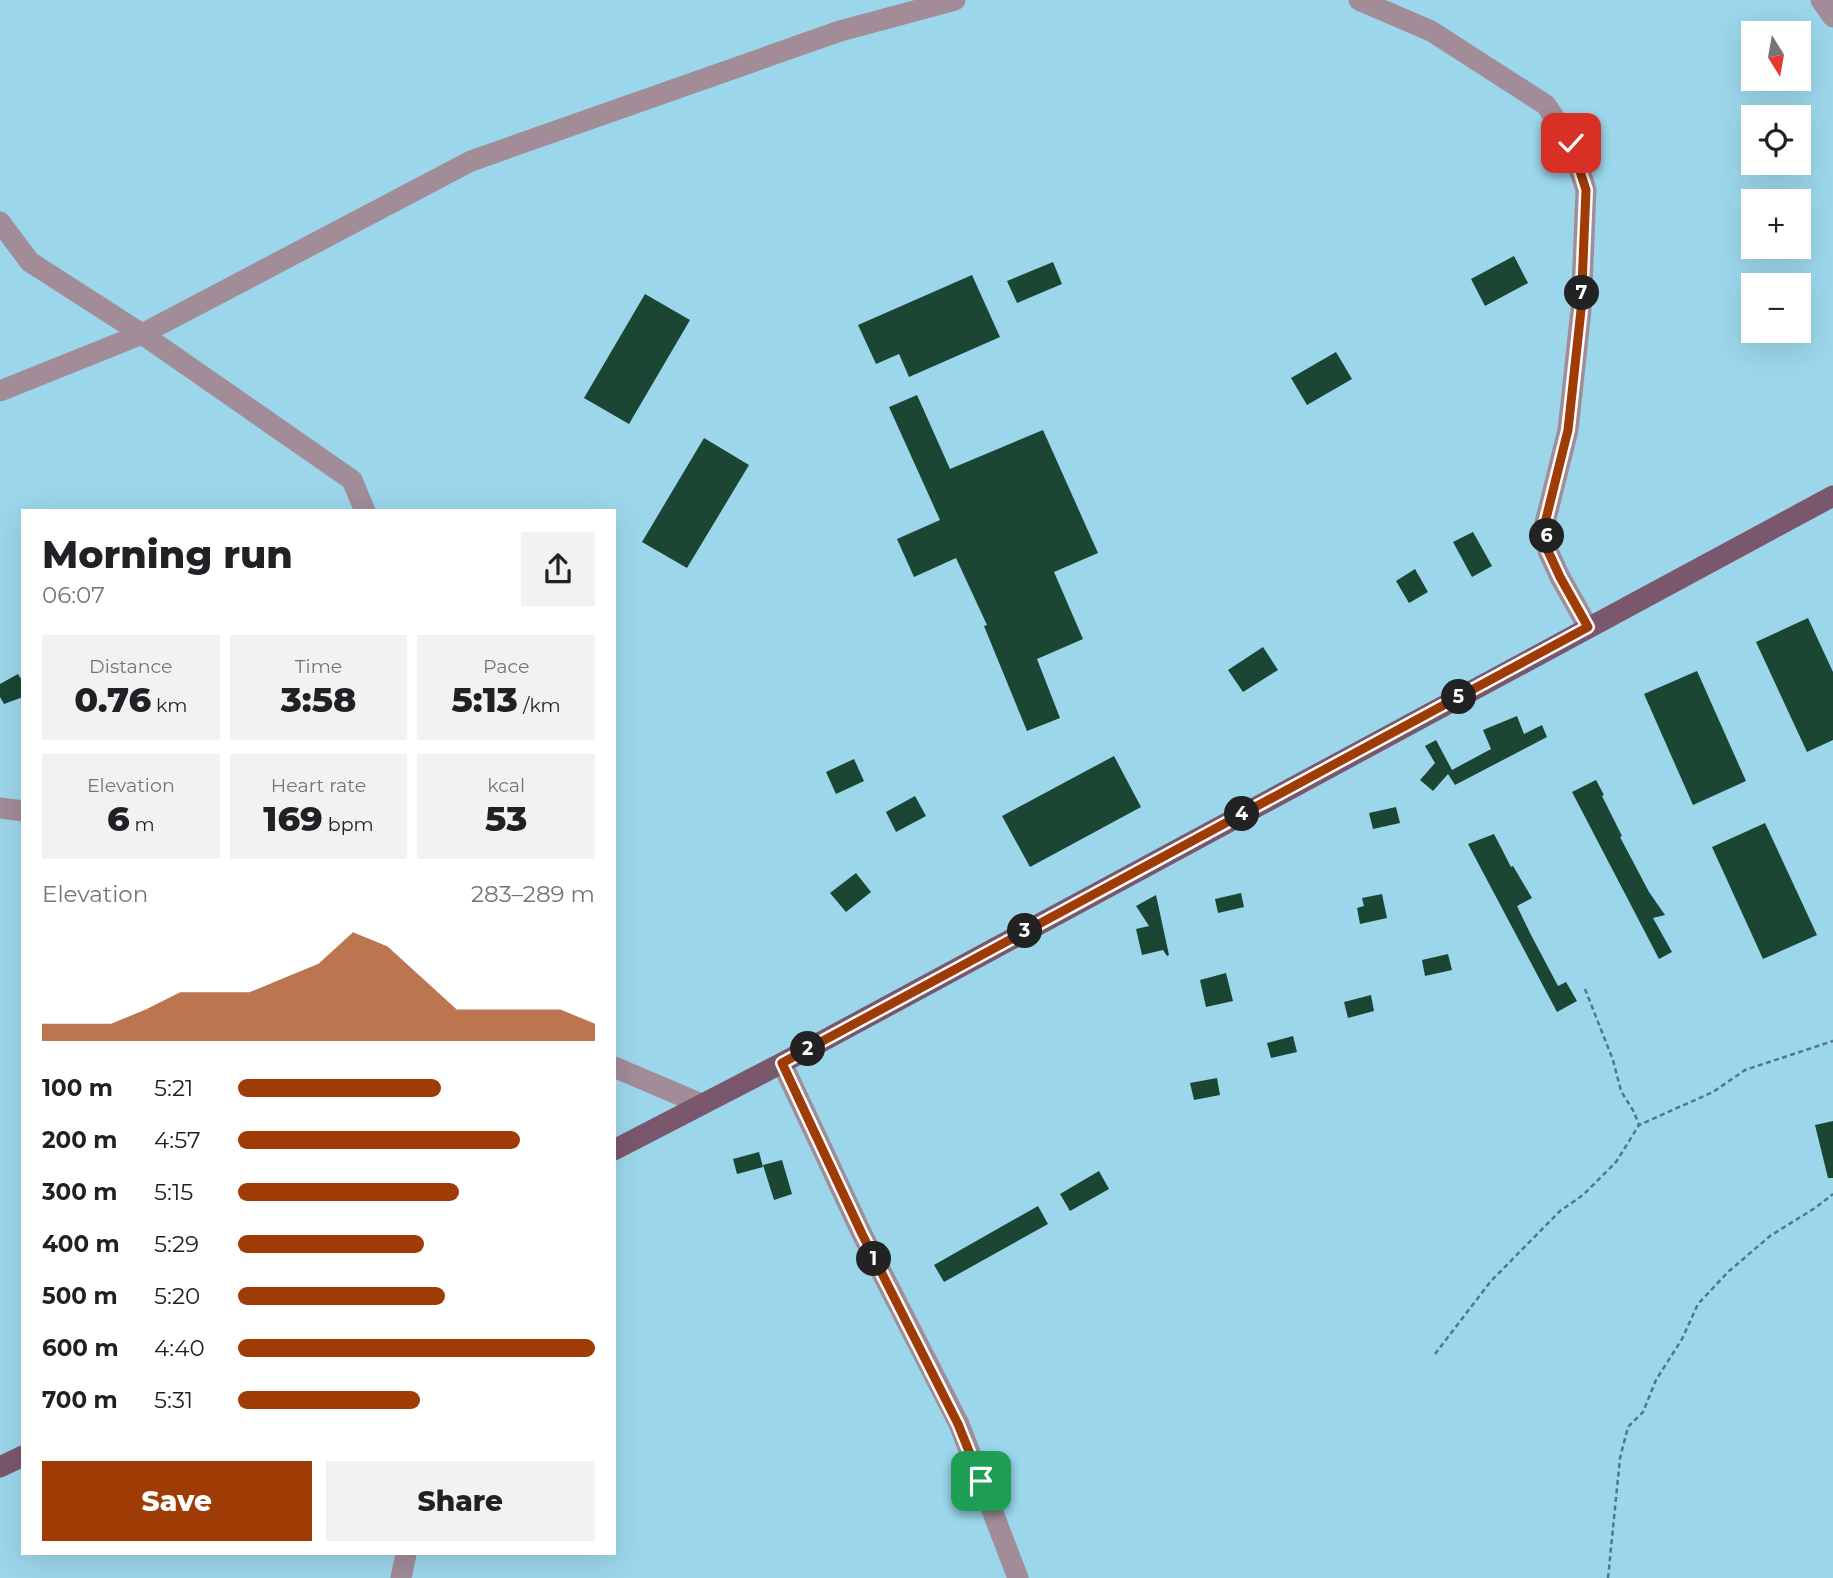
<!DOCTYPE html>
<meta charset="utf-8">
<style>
:root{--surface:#fff;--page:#f2f2f2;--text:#202124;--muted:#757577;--accent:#9f3b05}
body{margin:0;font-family:Montserrat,sans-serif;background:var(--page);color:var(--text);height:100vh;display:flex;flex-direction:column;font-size:26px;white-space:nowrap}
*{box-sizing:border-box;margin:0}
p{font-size:23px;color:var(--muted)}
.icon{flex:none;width:38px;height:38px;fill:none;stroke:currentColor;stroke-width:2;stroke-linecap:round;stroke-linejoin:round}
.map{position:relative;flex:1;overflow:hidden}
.drawer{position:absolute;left:21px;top:509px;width:595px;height:1046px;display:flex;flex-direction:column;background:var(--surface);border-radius:0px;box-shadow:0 7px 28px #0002}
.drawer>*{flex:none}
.needle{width:46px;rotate:169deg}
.buttons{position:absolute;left:1741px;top:21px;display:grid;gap:14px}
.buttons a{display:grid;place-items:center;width:70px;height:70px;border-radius:0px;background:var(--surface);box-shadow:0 7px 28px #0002;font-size:35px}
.pin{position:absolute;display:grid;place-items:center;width:60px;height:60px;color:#fff;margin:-30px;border-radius:14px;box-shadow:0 4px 10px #0006}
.km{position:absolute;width:35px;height:35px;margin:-18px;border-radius:50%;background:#222;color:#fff;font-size:19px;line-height:35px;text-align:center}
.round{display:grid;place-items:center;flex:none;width:74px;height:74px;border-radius:0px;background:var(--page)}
.head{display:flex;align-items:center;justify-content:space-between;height:119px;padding:0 21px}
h1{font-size:38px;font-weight:800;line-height:52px}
.figures{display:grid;grid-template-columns:repeat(3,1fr);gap:10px;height:119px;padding:7px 21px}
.figures div{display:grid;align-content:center;border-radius:0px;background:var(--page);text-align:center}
.figures b{font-size:35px;font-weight:800}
.figures small{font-size:19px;font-weight:400}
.figures p{font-size:19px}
.chart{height:196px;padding:14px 21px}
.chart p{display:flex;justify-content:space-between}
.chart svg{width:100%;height:126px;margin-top:7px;fill:var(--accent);opacity:.7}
.button{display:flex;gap:14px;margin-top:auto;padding:14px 21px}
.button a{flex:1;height:80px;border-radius:0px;background:var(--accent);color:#fff;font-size:28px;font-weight:800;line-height:80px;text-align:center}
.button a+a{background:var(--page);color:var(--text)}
ul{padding:0 21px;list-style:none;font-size:23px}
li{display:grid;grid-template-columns:112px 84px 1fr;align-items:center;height:52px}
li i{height:18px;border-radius:9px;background:var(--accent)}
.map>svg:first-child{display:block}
</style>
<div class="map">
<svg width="1833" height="1578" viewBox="0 0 1833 1578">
<rect width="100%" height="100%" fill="#9cd6eb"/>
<path fill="#1a4633" d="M1514 256 1528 283 1485 306 1471 279Z
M1053 262 1062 284 1017 303 1007 281Z
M972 275 1000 337 909 377 899 354 876 364 858 325Z
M645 294 690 320 629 424 584 398Z
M1336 352 1352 379 1307 405 1291 378Z
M917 395 950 469 1043 430 1098 553 1054 572 1083 639 1037 659 1060 718 1027 731 984 626 987 625 956 558 914 577 897 539 940 520 889 407Z
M704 438 749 465 687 568 642 542Z
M1473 532 1492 566 1472 577 1453 542Z
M1415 569 1428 592 1409 603 1396 581Z
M1808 618 1833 672V740L1807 752 1756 642Z
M1263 647 1278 670 1243 692 1228 670Z
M1697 671 1746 781 1693 805 1644 694Z
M18 674 23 682V697L4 704 0 697V684Z
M1517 716 1524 734 1542 725 1547 737 1455 785 1448 774 1433 791 1420 780 1435 763 1425 746 1436 740 1452 770 1491 749 1483 730Z
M1114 756 1141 807 1030 867 1002 816Z
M854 759 864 781 836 794 826 772Z
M1596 780 1604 795 1602 796 1622 836 1620 837 1649 892 1665 915 1653 918 1672 952 1659 959 1572 792Z
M915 796 926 816 896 832 886 812Z
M1396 807 1400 823 1373 829 1369 813Z
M1765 823 1817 935 1763 959 1712 847Z
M1494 834 1511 867 1513 866 1532 898 1517 906 1530 933 1558 986 1566 982 1577 1001 1557 1012 1468 844Z
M856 873 871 892 846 912 830 893Z
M1241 893 1244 907 1218 913 1215 899Z
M1382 894 1387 918 1360 924 1357 908 1364 906 1362 898Z
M1156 895 1169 955 1167 956 1163 950 1142 955 1136 929 1149 926 1136 906Z
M1448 954 1452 970 1425 976 1422 960Z
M1226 973 1233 1001 1206 1007 1200 980Z
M1371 995 1374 1011 1348 1018 1344 1002Z
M1293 1036 1297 1052 1271 1058 1267 1043Z
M1217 1078 1220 1095 1194 1100 1190 1083Z
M1833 1121V1178H1828L1815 1125Z
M759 1152 763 1167 737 1174 733 1159Z
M782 1160 792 1194 774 1200 763 1165Z
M1099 1171 1109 1189 1070 1211 1060 1194Z
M1038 1206 1048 1224 944 1282 934 1265Z"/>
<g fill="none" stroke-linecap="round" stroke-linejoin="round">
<path stroke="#4f7786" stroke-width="2.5" stroke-dasharray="5 3.5" stroke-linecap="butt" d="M1585 989 1613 1060 1621 1091 1634 1112 1639 1125
M1435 1354 1491 1281 1560 1211 1583 1195 1616 1162 1639 1125 1713 1092 1745 1070 1833 1041
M1608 1578 1620 1458 1628 1427 1643 1412 1656 1380 1682 1339 1698 1304 1728 1272 1770 1236 1815 1208 1833 1194"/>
<path stroke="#a18c98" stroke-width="21" d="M1359 0 1431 31 1546 105 1571 143 1586 190 1581 310 1568 430 1545 523 1548 551 1560 577 1588 627
M1821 0 1833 17
M0 222 30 262 142 334 352 480 365 511
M0 391 142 334 471 161 840 31 955 0
M0 808 23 811
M782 1063 862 1234 959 1424 1018 1578
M614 1067 701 1104
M401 1578 406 1554"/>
<path stroke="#7b576d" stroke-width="21" d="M614 1150 782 1063 1833 496
M0 1467 23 1456"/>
</g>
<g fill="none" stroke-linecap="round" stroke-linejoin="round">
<defs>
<path id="route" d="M981 1481 958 1424 862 1234 782 1063 1588 627 1560 577 1548 551 1545 523 1568 430 1581 310 1586 190 1571 143"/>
</defs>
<use href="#route" stroke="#fff" stroke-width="14"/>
<use href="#route" stroke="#9f3b05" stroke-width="9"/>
</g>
</svg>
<div class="buttons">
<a><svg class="needle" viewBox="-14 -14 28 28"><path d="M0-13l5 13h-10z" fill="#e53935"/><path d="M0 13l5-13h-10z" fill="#757577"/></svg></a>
<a><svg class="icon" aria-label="locate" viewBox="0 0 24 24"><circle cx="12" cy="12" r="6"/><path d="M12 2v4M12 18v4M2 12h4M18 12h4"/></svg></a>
<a>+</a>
<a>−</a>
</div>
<div class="pin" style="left:981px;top:1481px;background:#1e9e55"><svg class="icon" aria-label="arrive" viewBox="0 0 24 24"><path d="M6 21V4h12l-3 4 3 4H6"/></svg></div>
<div class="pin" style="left:1571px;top:143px;background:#d93025"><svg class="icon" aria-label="check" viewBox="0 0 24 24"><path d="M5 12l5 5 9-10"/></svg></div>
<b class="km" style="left:874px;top:1259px">1</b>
<b class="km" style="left:808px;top:1049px">2</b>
<b class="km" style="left:1025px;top:931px">3</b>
<b class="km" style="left:1242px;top:814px">4</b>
<b class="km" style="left:1459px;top:697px">5</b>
<b class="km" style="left:1547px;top:536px">6</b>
<b class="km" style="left:1582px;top:293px">7</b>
<section class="drawer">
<div class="head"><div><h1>Morning run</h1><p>06:07</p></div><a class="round"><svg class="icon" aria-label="share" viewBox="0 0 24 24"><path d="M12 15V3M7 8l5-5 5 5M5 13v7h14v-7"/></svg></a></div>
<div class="figures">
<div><p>Distance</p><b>0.76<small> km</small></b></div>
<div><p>Time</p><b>3:58</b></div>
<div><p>Pace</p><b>5:13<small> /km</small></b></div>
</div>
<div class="figures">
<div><p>Elevation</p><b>6<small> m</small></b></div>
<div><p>Heart rate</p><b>169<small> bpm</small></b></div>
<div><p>kcal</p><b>53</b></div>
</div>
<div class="chart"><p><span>Elevation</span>283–289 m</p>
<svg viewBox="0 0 160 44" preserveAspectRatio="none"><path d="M0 44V38L10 38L20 38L30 33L40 27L50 27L60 27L70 22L80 17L90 6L100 11L110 22L120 33L130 33L140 33L150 33L160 38V44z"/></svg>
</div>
<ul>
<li><b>100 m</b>5:21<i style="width:57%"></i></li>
<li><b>200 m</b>4:57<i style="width:79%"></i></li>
<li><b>300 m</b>5:15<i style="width:62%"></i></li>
<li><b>400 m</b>5:29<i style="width:52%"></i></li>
<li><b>500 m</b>5:20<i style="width:58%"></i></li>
<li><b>600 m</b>4:40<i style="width:100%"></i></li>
<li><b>700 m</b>5:31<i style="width:51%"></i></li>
</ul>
<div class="button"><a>Save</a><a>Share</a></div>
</section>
</div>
